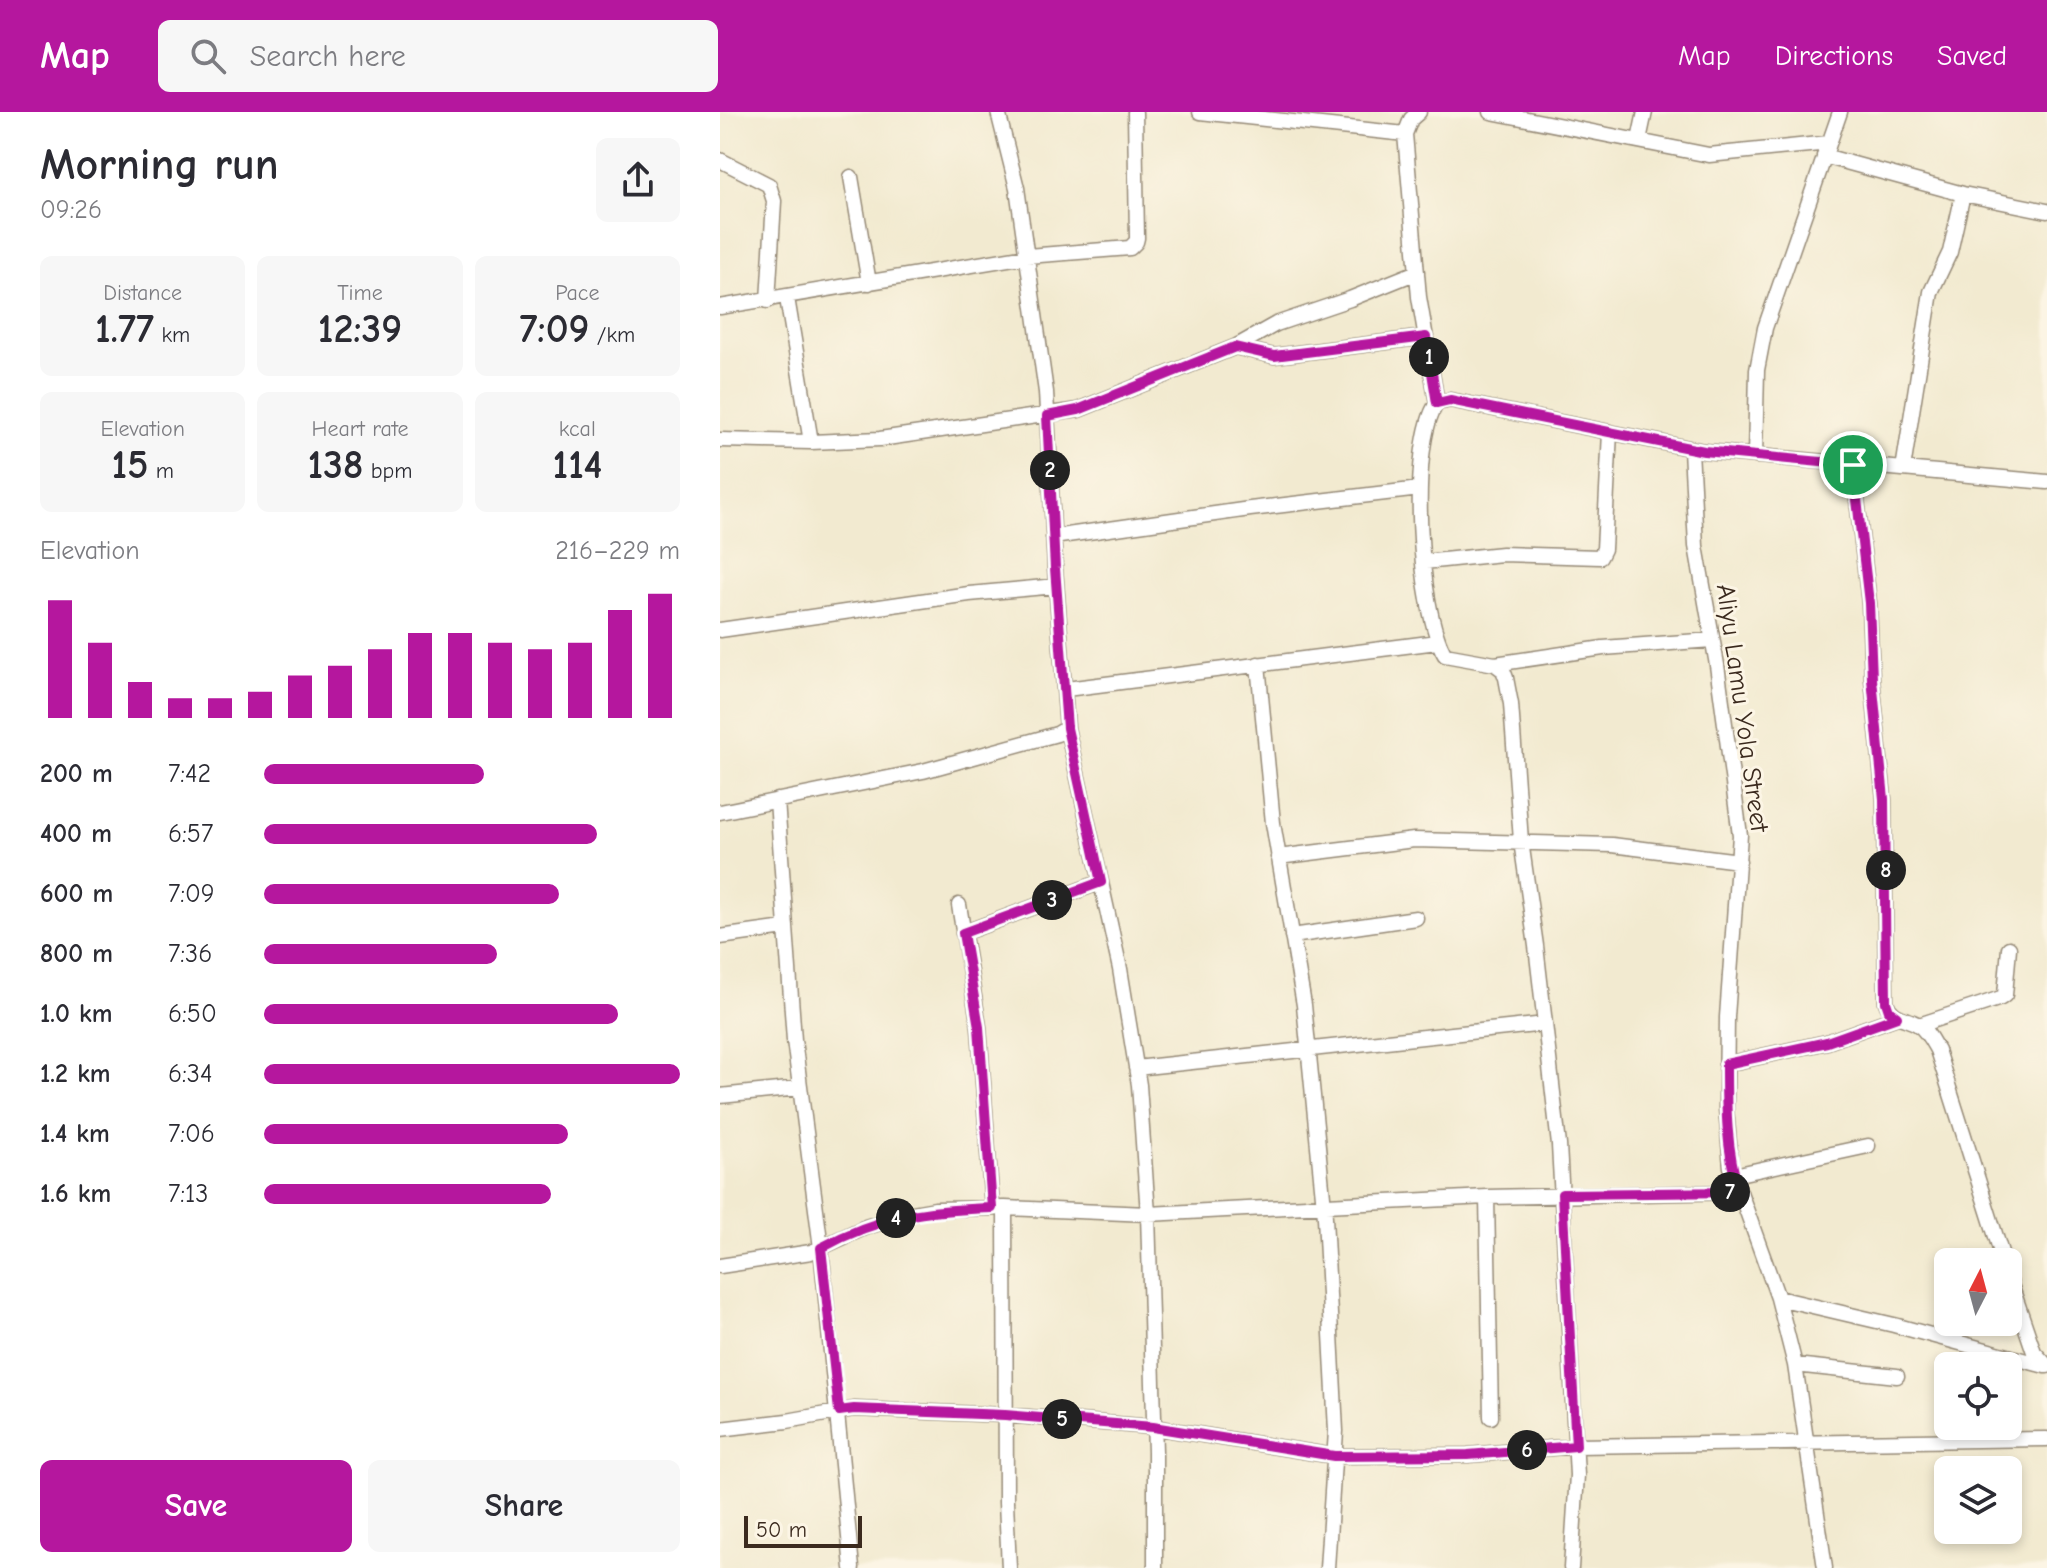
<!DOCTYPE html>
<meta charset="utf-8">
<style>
:root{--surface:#fff;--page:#f7f7f7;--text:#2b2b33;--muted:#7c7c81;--accent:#b5179e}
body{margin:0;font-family:"Comic Neue",sans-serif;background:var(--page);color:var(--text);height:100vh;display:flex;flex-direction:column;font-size:30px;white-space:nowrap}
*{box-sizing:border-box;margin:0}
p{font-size:26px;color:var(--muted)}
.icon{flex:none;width:44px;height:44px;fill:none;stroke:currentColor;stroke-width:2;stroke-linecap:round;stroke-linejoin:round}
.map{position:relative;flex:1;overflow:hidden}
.drawer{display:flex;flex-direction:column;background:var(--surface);width:720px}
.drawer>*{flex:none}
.needle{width:52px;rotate:6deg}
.controls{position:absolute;left:1214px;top:1136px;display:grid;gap:16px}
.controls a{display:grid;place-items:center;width:88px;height:88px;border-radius:12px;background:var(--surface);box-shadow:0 4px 12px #0003;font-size:40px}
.scale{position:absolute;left:24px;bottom:20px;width:118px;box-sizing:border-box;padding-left:8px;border:4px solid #3b2a1e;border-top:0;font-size:22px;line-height:28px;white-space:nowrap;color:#3b2a1e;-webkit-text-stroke:6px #fcf5e5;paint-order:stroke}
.pin{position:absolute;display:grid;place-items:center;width:68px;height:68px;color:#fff;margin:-34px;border:4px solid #fff;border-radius:50%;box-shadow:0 2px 8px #0007}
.km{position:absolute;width:40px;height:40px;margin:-20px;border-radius:50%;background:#222;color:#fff;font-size:22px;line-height:40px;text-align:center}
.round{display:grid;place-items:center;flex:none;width:84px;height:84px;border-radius:12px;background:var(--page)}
.head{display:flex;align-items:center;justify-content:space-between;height:136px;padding:0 40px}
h1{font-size:44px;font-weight:700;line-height:60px}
.metrics{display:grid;grid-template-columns:repeat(3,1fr);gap:12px;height:136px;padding:8px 40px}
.metrics div{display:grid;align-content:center;border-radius:12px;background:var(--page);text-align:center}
.metrics b{font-size:40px;font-weight:700}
.metrics small{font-size:22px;font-weight:400}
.metrics p{font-size:22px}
.chart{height:224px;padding:16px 40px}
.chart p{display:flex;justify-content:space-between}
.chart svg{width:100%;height:144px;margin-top:8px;stroke:var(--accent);stroke-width:6}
.action{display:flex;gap:16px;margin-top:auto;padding:16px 40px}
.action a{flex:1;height:92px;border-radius:12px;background:var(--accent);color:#fff;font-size:32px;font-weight:700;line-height:92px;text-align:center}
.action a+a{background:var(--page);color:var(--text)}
ul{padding:0 40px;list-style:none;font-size:26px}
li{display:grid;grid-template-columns:128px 96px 1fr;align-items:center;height:60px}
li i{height:20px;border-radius:10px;background:var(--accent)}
header{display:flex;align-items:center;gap:48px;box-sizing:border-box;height:112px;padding:0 40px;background:var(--accent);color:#fff}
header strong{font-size:38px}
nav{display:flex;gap:44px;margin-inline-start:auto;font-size:28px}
.search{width:560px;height:72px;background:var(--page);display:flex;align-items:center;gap:20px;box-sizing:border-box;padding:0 28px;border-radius:12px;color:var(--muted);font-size:30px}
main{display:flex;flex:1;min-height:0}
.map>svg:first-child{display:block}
</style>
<header>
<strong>Map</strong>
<div class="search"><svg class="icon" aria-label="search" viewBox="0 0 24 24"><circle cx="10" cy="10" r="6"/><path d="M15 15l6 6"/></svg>Search here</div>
<nav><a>Map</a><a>Directions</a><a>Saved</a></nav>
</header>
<main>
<section class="drawer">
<div class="head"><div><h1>Morning run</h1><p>09:26</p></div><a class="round"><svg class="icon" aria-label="share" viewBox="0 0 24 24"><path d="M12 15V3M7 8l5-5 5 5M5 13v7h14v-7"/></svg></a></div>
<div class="metrics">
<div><p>Distance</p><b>1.77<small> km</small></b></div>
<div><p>Time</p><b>12:39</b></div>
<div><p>Pace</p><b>7:09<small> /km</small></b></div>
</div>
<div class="metrics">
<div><p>Elevation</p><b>15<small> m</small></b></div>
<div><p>Heart rate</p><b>138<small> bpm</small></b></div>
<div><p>kcal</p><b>114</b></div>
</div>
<div class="chart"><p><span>Elevation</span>216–229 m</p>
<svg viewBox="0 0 160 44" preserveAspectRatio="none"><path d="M5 44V8M15 44V21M25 44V33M35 44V38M45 44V38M55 44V36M65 44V31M75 44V28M85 44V23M95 44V18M105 44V18M115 44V21M125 44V23M135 44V21M145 44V11M155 44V6"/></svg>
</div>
<ul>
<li><b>200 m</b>7:42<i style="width:53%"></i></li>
<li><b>400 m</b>6:57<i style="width:80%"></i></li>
<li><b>600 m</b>7:09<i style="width:71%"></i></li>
<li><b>800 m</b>7:36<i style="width:56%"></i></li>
<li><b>1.0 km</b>6:50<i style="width:85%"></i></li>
<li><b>1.2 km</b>6:34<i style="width:100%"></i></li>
<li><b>1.4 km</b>7:06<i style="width:73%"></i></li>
<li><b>1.6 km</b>7:13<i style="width:69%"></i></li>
</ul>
<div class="action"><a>Save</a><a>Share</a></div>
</section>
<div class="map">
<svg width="1327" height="1456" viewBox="0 0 1327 1456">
<rect width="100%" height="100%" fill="#fcf5e5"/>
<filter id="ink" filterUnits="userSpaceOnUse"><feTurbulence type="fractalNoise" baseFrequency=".0125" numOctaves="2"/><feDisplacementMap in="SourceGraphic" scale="16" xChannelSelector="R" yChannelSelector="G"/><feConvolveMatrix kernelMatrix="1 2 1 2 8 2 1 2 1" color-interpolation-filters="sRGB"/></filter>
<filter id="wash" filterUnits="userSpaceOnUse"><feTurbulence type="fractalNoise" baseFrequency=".006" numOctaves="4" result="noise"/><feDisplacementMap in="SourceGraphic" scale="32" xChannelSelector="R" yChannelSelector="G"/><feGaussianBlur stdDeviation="1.8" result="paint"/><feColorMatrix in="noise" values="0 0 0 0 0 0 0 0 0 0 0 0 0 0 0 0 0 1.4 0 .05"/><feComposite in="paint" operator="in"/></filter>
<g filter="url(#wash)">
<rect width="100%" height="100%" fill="#f2ead0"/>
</g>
<g filter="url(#ink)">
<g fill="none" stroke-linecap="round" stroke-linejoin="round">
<defs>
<path id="street" d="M480 0 685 22
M699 0 691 7 685 22 699 185 717 291
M771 0 989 43 1109 31
M919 28 925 0
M1104 44 1243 82 1327 99
M0 48 49 73 54 89 48 189
M131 65 149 171
M67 186 91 330
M0 195 307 144 410 136 416 130 417 126 415 0
M515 235 554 244 706 225
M0 328 91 330 160 327 358 298 515 235 556 212 630 187 697 160
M971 337 976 434 997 553 1020 723 1007 905 1006 996 1011 1055 1058 1186 1075 1253 1105 1456
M1035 344 1037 258 1045 216 1120 0
M1133 353 1149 491 1152 567 1164 687 1166 890C1171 906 1184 905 1197 912 1206 917 1212 929 1217 938L1284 1150
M1183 357 1211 180 1230 140 1243 82
M333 425 530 397 700 377
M704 450 782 442 880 445 884 437 890 320
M0 518 249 482 336 474
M538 552 553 711 584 893 605 1105 616 1319 607 1456
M775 552 883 536 992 528
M346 577 717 530
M347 616 400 857 419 973 428 1102 435 1340V1456
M57 688 74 928 101 1136 132 1456
M0 700 203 659 337 622 347 616 335 456 326 280 297 76 278 0
M558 745 694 728 892 733 1019 749
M239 793 259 915 272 1096
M243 821 381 770
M572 824 696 806
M0 825 65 816
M1199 913 1281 886 1285 883 1289 836
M1006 952 1107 930 1177 905
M416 956 825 912
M0 984 79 976
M1014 1063 1148 1034
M767 1085 771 1305
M285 1096 286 1390 289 1456
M0 1154 91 1140 146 1115 192 1101 215 1097 285 1096 428 1102 767 1085 1019 1080
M1288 1164 1314 1240 1327 1254
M1058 1186 1174 1213 1325 1254
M1075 1253 1177 1264
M0 1317 67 1309 134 1297 285 1303 433 1315 614 1344 748 1343 856 1334 1327 1327
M851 1456 857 1363 839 1033 816 834 801 729 791 592 786 566 783 558 775 552 725 543C699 500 688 333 717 291L730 288 984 339 1327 370"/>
</defs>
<use href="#street" stroke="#968a77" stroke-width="17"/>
<use href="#street" stroke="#fff" stroke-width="14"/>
</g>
</g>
<g fill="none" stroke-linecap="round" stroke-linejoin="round" filter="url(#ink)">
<defs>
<path id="route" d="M706 225 717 291 730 288 984 339 1133 353 1149 491 1152 567 1164 687 1166 890 1169 899 1177 905 1107 930 1006 952C1006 995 1006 1038 1019 1080L842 1082 856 1334 748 1343 614 1344 433 1315 285 1303 134 1297 119 1299 101 1136C161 1103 206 1098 272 1096L259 915 243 821 381 770 347 616 335 456 327 304 358 298 515 235 554 244Z"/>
</defs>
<use href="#route" stroke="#fff" stroke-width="16"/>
<use href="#route" stroke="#b5179e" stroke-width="10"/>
</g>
<g text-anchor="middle" stroke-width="6" stroke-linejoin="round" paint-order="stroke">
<g font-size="26" fill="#3b2a1e" stroke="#fcf5e5">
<text transform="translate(1023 596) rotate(82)" y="9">Aliyu Lamu Yola Street</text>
</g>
</g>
</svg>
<div class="controls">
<a><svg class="needle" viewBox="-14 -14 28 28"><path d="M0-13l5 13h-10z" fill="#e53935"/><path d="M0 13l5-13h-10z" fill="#7c7c81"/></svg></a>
<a><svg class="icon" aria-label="locate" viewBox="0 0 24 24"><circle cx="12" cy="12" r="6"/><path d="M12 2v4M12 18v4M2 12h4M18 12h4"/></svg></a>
<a><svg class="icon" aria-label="layers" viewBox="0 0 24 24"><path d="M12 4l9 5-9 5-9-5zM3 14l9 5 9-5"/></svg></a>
</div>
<div class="scale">50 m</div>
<div class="pin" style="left:1133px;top:353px;background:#1e9e55"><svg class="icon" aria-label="arrive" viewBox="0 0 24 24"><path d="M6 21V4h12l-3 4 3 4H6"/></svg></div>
<b class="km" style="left:709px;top:245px">1</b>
<b class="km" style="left:330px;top:358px">2</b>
<b class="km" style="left:332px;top:788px">3</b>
<b class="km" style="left:176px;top:1106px">4</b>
<b class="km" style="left:342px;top:1307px">5</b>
<b class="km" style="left:807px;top:1338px">6</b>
<b class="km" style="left:1010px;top:1080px">7</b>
<b class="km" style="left:1166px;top:758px">8</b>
</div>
</main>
